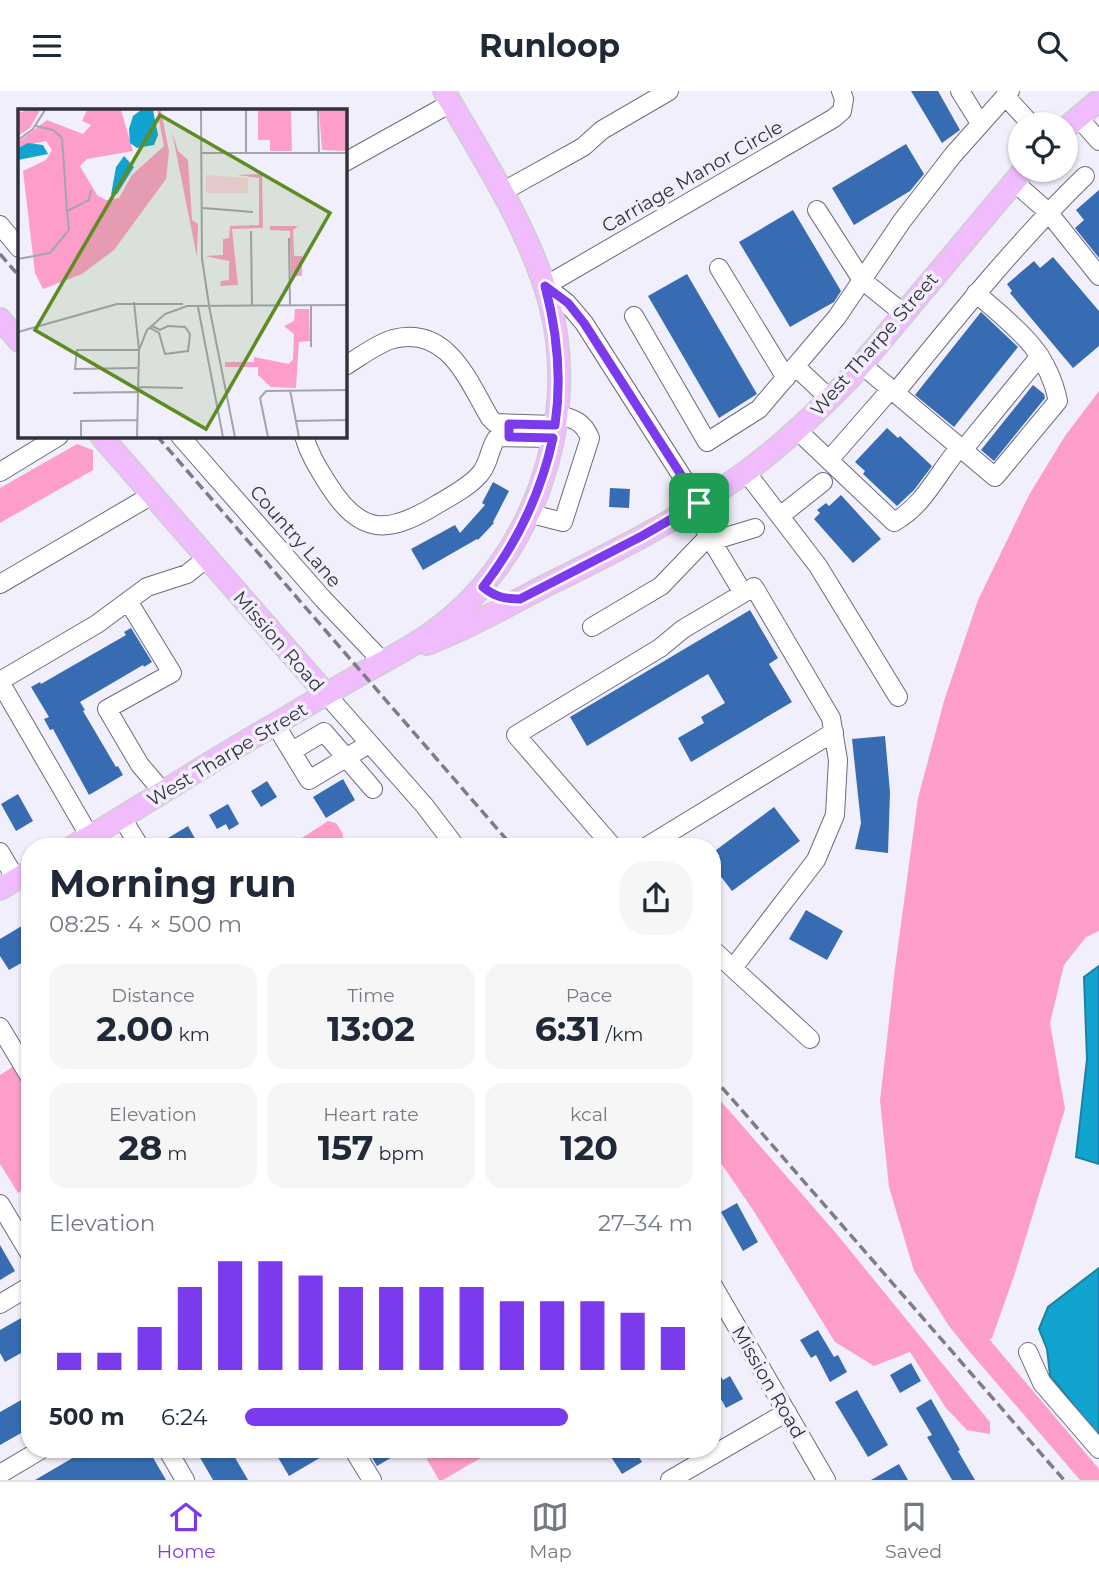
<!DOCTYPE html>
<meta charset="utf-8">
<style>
:root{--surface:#fff;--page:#f6f6f7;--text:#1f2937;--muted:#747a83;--line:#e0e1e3;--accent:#7c3aed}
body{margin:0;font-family:Montserrat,sans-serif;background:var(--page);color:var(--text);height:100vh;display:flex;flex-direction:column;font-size:26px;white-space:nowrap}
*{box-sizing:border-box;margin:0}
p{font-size:23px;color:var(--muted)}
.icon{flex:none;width:38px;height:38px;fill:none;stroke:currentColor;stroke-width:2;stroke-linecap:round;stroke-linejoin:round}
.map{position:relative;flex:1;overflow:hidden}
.drawer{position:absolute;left:21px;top:747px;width:700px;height:620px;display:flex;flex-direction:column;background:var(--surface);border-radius:28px;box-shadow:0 2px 5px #0004}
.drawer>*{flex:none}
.fabs{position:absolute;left:1008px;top:21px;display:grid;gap:14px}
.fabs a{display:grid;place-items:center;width:70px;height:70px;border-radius:50%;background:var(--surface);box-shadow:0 2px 5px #0004;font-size:35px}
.pin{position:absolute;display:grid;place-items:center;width:60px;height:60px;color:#fff;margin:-30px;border-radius:14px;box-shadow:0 4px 10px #0006}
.round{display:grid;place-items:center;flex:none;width:74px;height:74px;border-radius:28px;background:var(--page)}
.overview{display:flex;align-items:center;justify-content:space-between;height:119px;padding:0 28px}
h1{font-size:38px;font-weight:700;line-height:52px}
.metrics{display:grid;grid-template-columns:repeat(3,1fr);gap:10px;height:119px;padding:7px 28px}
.metrics div{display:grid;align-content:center;border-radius:18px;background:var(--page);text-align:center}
.metrics b{font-size:35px;font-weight:700}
.metrics small{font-size:19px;font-weight:400}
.metrics p{font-size:19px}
.chart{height:196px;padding:14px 28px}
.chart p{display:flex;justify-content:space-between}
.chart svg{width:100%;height:126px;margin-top:7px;stroke:var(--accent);stroke-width:6}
ul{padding:0 28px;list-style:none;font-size:23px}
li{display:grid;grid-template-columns:112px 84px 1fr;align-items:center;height:52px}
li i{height:18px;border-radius:9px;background:var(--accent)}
header{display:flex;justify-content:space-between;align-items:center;height:91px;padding:0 28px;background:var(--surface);font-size:32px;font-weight:700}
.dock{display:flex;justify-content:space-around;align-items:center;height:98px;border-top:2px solid var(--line);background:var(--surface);font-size:19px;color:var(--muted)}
.dock a{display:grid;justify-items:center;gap:4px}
.dock .current{color:var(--accent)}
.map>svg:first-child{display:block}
</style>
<header><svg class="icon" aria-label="menu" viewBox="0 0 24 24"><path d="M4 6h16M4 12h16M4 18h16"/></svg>Runloop<svg class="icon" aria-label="search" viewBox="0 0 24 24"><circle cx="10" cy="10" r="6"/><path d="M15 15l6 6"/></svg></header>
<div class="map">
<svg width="1099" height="1389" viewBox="0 0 1099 1389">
<rect width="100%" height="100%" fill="#f0effb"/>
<path fill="#fd9eca" d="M1099 300V840L1086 846 1064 874 1050 932 1065 1018 1014 1185 992 1247 989 1248 1099 1378V1389H1080L969 1260 949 1235 914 1180 889 1096 880 1010 895 877 918 707 944 610 978 509 1029 404 1065 345Z
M77 353 93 359V379L0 432V397Z
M328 730 336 732 343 743 342 756H288Z
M14 975 30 1000V1094L18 1102 0 1073V984Z
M712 1000 835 1141 990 1331V1343L967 1339 946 1317 910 1261 874 1275 835 1251 755 1122 712 1059Z
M421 1358H442L445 1362 452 1358H496L443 1389H439Z"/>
<path fill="#11a4cf" stroke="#1b82a3" stroke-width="2" d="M1099 875V1073L1076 1066 1087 968 1084 886Z
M1099 1177V1346L1050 1284 1047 1258 1039 1238 1048 1216Z"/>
<path fill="#386cb2" d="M911 0H938L960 39 942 52Z
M906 53 924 83 910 100 854 134 832 97Z
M1099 99V167L1075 137 1084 129 1076 119Z
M793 119 841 200 834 211 790 236 739 151Z
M1053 166 1099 220V255L1073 277 1010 202 1012 200 1007 193 1034 170 1040 177Z
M687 183 757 303 719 327 648 205Z
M981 221 1018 256 954 336 915 304Z
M1033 294 1044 303 1045 307 994 370 981 359Z
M887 337 898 347 900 345 932 375 914 399 897 415 863 383 865 380 855 371Z
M493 391 509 400 493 431 494 432 478 449 477 448 423 479 411 458 455 434 460 442 485 414 482 412Z
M610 397 630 398 629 417 609 416Z
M841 404 881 448 853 472 814 428 820 422 817 419 826 412 829 415Z
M750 519 778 567 769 573 792 611 691 671 678 647 704 632 701 626 725 612 708 583 587 655 570 626Z
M131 537 152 571 144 576 143 574 80 611 85 619 83 620 116 676 118 675 123 684 89 704 53 638 50 639 44 628 49 626 31 596 40 591 41 593 126 544 124 541Z
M885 645 890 701 888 762 855 758 861 732 852 648Z
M343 688 355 709 326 727 313 706Z
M267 690 277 706 261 716 251 700Z
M18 703 33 730 16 740 1 713Z
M228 713 239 733 229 739 226 733 217 738 209 724Z
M774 716 800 750 732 800 712 774V762Z
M188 735 197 751 189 756H167L163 750Z
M806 819 843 840 827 869 789 848Z
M30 830V867L9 879 0 865V848Z
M737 1112 758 1151 743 1160 721 1121Z
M0 1154 15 1180 0 1189Z
M30 1222V1257L5 1271 0 1262V1239Z
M818 1239 834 1266 838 1264 847 1281 830 1291 816 1264 811 1267 800 1249Z
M712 1271 723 1289 730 1285 743 1308 726 1317 717 1301 712 1304Z
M911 1272 921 1290 900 1302 890 1284Z
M857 1299 888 1354 868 1366 835 1311Z
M30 1304V1337L0 1354V1321Z
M931 1308 960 1359 958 1360 975 1389H952L927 1346 932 1344 916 1317Z
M88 1358H148L166 1389H35Z
M195 1358H230L248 1389H213Z
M273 1358H335L289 1385Z
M367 1358H406L377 1375Z
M606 1358H634L642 1371 622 1383Z
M899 1373 908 1389H871Z"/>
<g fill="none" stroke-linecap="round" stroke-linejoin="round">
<defs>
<path id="minor" d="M960 0 980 32
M1005 5 1031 33
M1078 26 1099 50
M345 71 451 12
M1013 90 1048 121 1099 185
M502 101 583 56 602 39 669 0
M817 119 862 189 903 222
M0 134 19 157
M719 177 786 287
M634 225 707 351 759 318 837 226 902 130 953 64 1010 0
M861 273 995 386 1058 310C1047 257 1014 236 976 202
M345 275C360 266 376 253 393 248 448 234 468 290 490 327L495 332 555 334
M795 275 830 308
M895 302C956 227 1016 152 1085 85
M797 339 894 431C925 414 938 381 960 356
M180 345 323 508 383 571
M304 345C309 363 318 377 328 393 360 444 387 444 436 414 451 405 469 396 480 383 489 373 489 359 496 348L501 346 553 347
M963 359 1040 265
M829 369 891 298
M0 381 59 345
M746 381 818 475 898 606
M699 412 584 232 567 212 545 195 834 27 842 20 844 8 841 0
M692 417 743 502
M528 422 563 431 590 347C583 330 574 328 557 323
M780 425 823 391
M712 450 755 437
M0 493 152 404
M128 510 172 582 107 618 140 674 163 701
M592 536 661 495 709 445
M0 590 97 533 147 496 187 483 207 467
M0 591 90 746
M326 603 424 714 456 756
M275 633 309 689 369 653
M292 660 324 641 373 698
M122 727 140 756
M613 756 516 644 660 557 683 538 754 496 831 627 838 669 835 724 816 769 733 877
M646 756 834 641
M0 761 16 788
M712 858 810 948
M0 936 30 986
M0 1113 30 1163
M712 1193 826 1389
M0 1213 30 1195
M1028 1261 1042 1292 1099 1358
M167 1358 185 1389
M353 1358 372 1389
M0 1383 42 1358
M670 1389 787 1321"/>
<path id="major" d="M1066 37 1099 9
M0 228 19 250
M101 345 326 603
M427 553C469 537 508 514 547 494 614 461 682 427 743 383 782 355 816 322 850 287L1024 79
M72 756C136 719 198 678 262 641 296 621 329 601 363 582 386 569 410 557 431 542 532 471 581 332 550 213 529 137 483 67 444 0
M0 798 30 780"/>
</defs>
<use href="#minor" stroke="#6c6a83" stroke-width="20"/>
<use href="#major" stroke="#ceced0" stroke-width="24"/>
<use href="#minor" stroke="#fff" stroke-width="18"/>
<use href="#major" stroke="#f1bcfe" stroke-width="21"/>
<path stroke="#7d7c88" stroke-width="3.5" stroke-dasharray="10 5" stroke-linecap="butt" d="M0 163 19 185
M157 345 513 756
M712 985 1064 1389"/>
</g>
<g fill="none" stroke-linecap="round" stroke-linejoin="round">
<defs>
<path id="route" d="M545 195 568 212 584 232 699 412 642 445 520 508C505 508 495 506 483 496 517 452 541 402 553 347L509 346V333L555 334C562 287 557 240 545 195Z"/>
</defs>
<use href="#route" stroke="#fff" stroke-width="14"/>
<use href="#route" stroke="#7c3aed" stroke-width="9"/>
</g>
<g text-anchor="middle" stroke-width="7" stroke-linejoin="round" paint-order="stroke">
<g font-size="19" fill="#32313c" stroke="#f0effb">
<text transform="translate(692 85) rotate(-30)" y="7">Carriage Manor Circle</text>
<text transform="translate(874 253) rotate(-49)" y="7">West Tharpe Street</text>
<text transform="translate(296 445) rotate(49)" y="7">Country Lane</text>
<text transform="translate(279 550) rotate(49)" y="7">Mission Road</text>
<text transform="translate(227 663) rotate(-31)" y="7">West Tharpe Street</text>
<text transform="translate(769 1291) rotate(60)" y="7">Mission Road</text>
</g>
</g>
<g transform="translate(18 18)">
<rect width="329" height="329" fill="#f0effb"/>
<path d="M188 66 230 69V84H188Z" fill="#fbd5e5"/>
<path d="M10 1H22L12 19 0 27V4ZM69 1H103L115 42 69 50 62 57 79 86 88 91 101 89 114 66 146 37 139 1H143L151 43 148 70 96 141 64 165 25 180 17 164 5 62 28 51 34 41 28 32 0 38V33L29 11 65 25 73 16 64 12ZM240 1H273L274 42H252V31H240ZM301 1H329V42L304 41ZM154 23 160 42 170 51 174 111 180 115 179 148ZM244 65 245 119 214 120 220 176 202 177 203 172 211 171V152L187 147 205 146V130L211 129 212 117 241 116V69L219 66ZM252 117H280L275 121 276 147H284V167H273L272 122 252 121ZM277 200H291L292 232 281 233 278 279 253 278 240 266V258H207V253H236V248L271 255 275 250 276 225 266 217 276 212Z" fill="#fd9eca"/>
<path d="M123 1H135L140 26 136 36 119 39 112 34 111 20 115 7ZM10 34 25 36 30 45 0 51V39ZM106 47 116 58 99 85 93 86 98 58Z" fill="#11a4cf"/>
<path fill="none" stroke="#a4a3af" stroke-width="2" d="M183 1 184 150 191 196M228 1V44M300 1 301 44M18 17 35 21 44 29 49 102M0 31 15 20 27 1M184 44H329M185 99 235 103M233 122 234 196M271 129 272 196M0 150 32 144 51 121 49 102 71 91 73 81M116 193 121 241H59L57 260 119 259M191 197 217 328M293 197V238M180 198 205 328M132 219 141 224 147 245 170 242 172 225 167 218 150 217 142 221 134 217M0 223 99 195H165M120 278 165 279M272 281 281 328M55 284 119 283M278 312 329 311M63 328V312L119 311M119 328 121 241 129 221 147 205 169 197 329 196M250 328 242 289 248 282 329 281"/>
<path fill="#5d8d22" fill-opacity="0.15" stroke="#5d8d22" stroke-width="3.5" d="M142 6 312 104 188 320 17 221Z"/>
<rect width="329" height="329" fill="none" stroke="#32313c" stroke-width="3.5"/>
</g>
</svg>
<div class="fabs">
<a><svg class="icon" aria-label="locate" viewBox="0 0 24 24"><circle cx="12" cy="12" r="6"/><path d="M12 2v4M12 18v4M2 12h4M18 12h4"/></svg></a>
</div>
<div class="pin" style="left:699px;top:412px;background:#1e9e55"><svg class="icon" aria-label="arrive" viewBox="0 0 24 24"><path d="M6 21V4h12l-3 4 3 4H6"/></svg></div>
<section class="drawer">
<div class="overview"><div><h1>Morning run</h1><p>08:25 · 4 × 500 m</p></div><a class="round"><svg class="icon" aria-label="share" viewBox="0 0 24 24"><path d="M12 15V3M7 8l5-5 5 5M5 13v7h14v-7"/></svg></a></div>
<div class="metrics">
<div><p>Distance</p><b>2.00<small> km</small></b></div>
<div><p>Time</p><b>13:02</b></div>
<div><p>Pace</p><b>6:31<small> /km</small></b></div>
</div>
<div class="metrics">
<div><p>Elevation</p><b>28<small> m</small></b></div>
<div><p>Heart rate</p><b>157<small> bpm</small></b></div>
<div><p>kcal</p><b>120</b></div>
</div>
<div class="chart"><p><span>Elevation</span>27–34 m</p>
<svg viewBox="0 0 160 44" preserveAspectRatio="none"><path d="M5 44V38M15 44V38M25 44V29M35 44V15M45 44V6M55 44V6M65 44V11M75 44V15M85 44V15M95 44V15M105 44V15M115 44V20M125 44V20M135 44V20M145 44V24M155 44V29"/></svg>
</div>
<ul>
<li><b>500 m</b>6:24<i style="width:72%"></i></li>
</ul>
</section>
</div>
<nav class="dock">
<a class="current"><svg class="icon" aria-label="home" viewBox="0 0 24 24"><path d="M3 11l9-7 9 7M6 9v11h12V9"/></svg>Home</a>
<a><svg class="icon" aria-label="map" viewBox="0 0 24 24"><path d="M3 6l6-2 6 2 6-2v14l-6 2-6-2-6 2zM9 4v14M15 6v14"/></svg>Map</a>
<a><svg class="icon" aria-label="saved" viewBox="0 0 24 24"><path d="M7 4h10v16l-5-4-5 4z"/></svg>Saved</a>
</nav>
